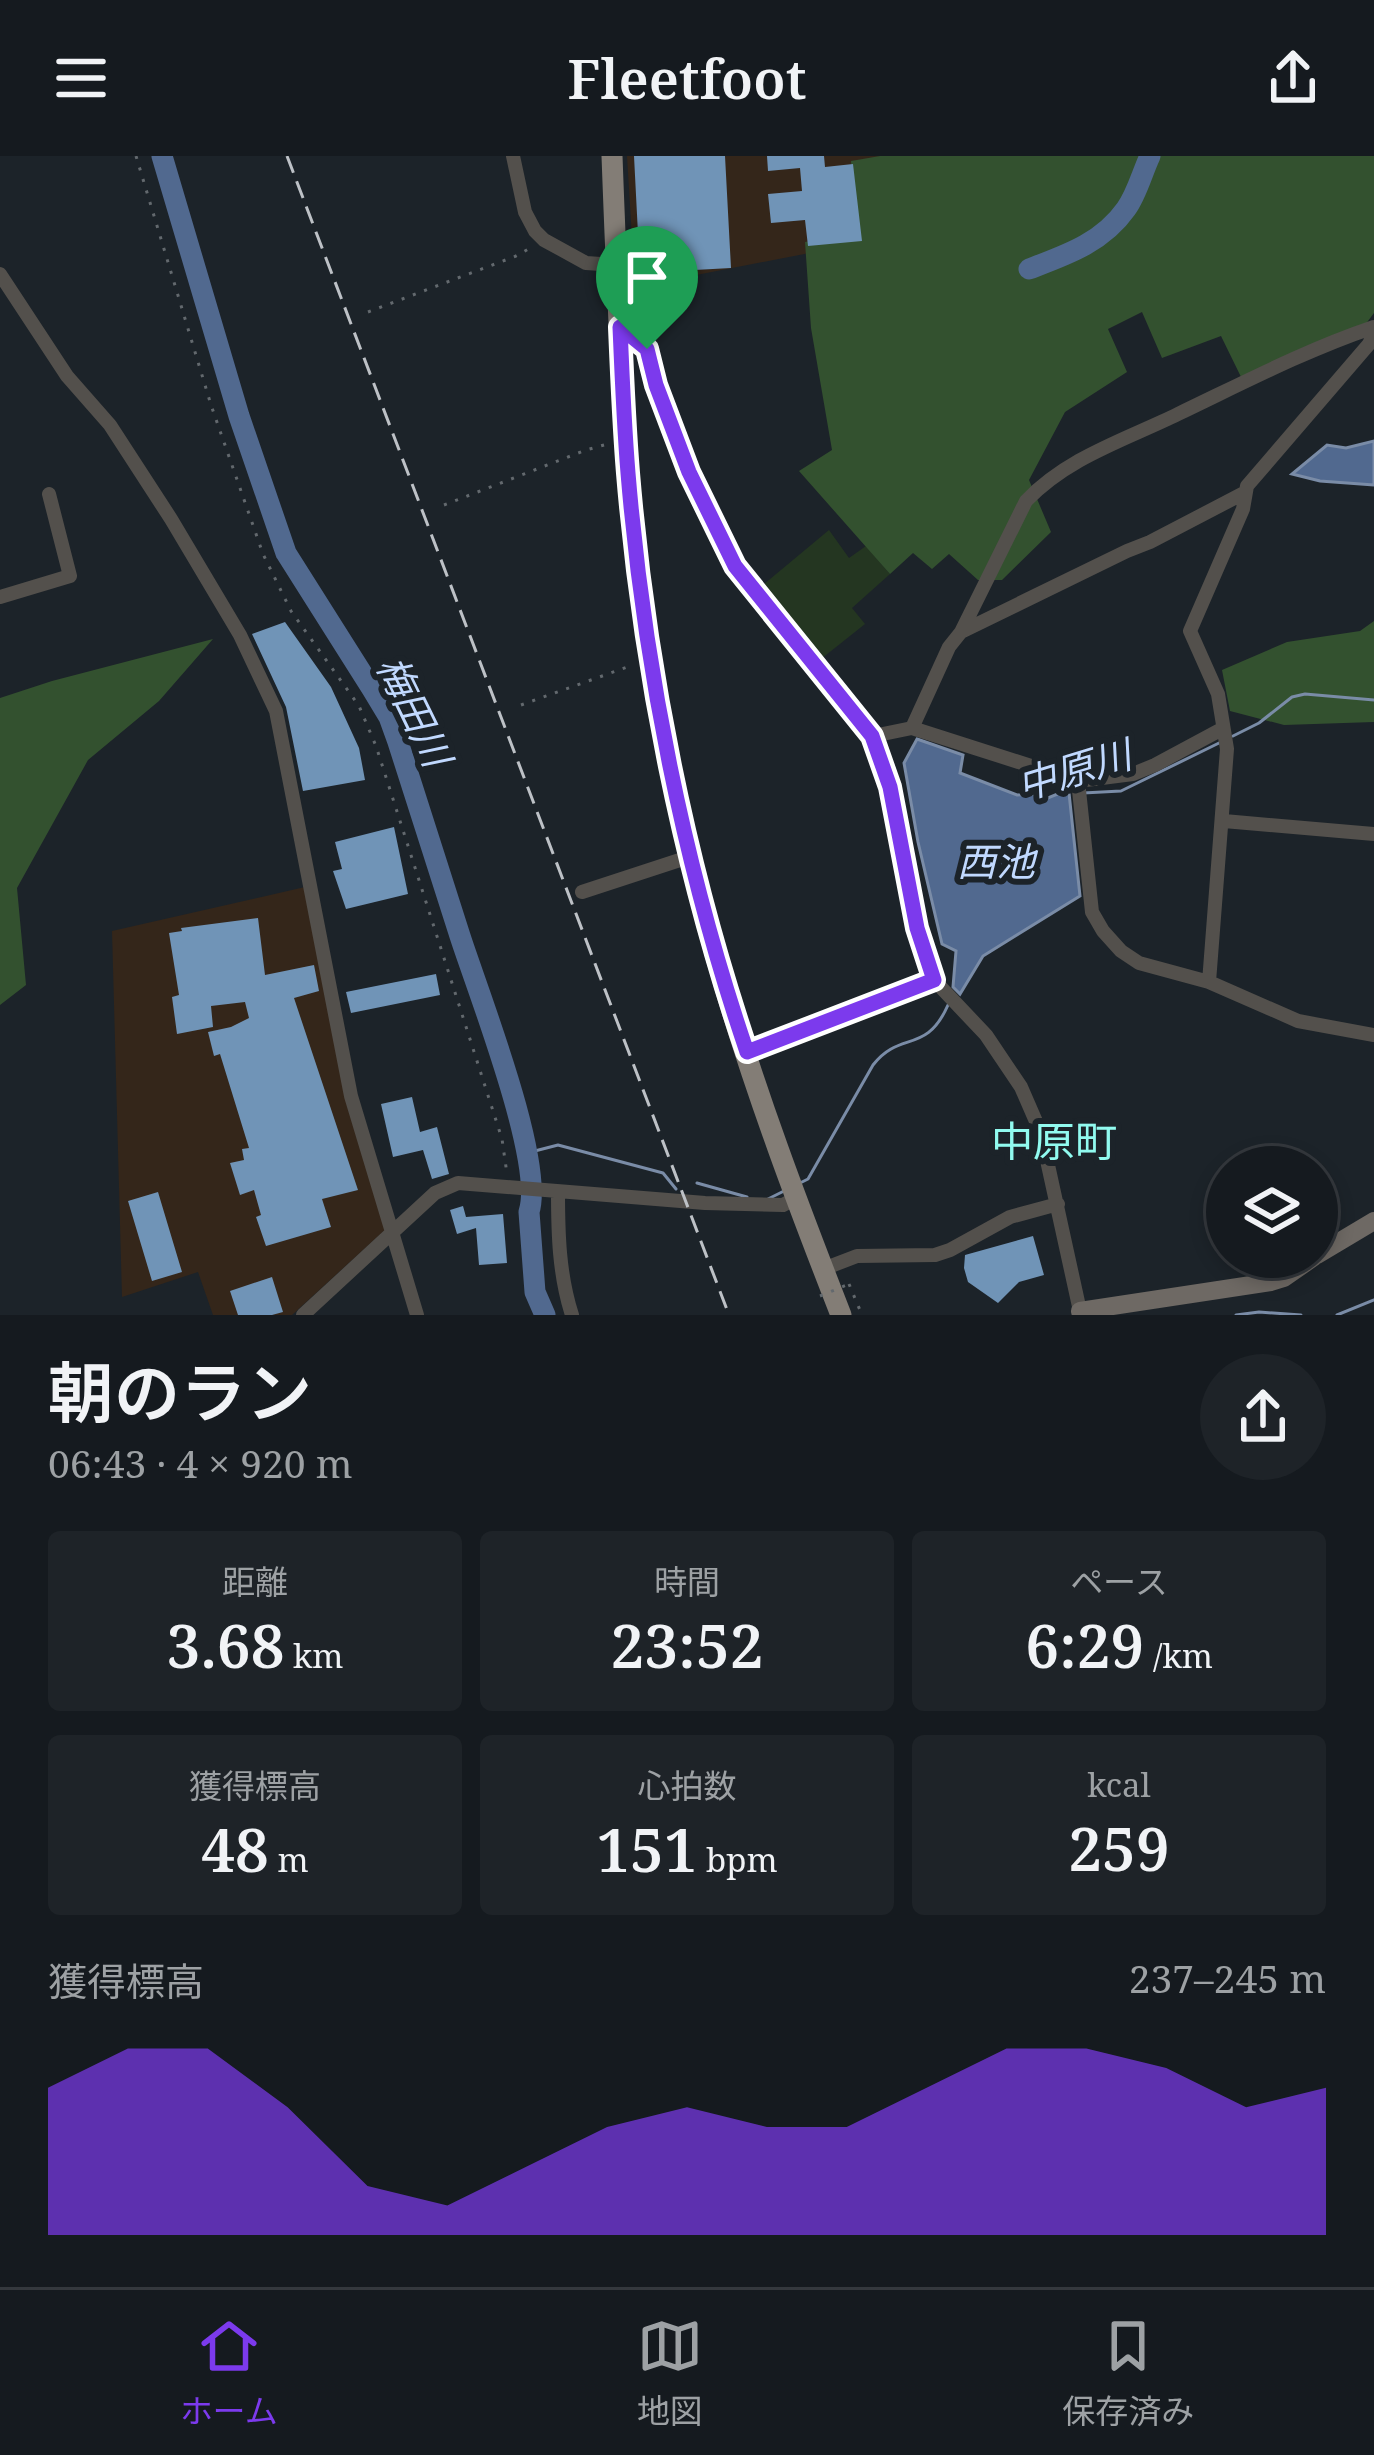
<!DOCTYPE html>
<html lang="ja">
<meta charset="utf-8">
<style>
:root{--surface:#151a1f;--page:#1e2328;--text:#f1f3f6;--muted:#9da1a4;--line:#34383d;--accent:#7c3aed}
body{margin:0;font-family:"Noto Serif","Noto Sans JP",serif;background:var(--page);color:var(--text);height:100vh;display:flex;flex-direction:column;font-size:45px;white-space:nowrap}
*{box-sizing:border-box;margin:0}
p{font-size:39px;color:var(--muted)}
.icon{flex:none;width:66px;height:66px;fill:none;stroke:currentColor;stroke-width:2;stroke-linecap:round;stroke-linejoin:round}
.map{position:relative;height:1159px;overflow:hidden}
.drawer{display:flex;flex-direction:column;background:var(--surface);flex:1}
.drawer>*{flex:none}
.buttons{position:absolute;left:1206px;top:990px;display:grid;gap:24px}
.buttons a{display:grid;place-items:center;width:132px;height:132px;border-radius:50%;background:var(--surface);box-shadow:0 6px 18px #0003,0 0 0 3px var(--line);font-size:60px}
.pin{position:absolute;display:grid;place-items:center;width:102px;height:102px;color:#fff;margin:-123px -51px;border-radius:50% 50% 50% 0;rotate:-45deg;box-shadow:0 0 12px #0007}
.pin .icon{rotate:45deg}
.round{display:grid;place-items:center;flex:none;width:126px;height:126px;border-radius:63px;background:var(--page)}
.summary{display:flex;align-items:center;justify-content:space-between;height:204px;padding:0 48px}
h1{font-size:66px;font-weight:600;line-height:90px}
.stats{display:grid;grid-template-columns:repeat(3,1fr);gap:18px;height:204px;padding:12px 48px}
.stats div{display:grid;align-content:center;border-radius:12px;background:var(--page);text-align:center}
.stats b{font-size:60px;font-weight:600}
.stats small{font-size:33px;font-weight:400}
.stats p{font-size:33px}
.chart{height:336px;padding:24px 48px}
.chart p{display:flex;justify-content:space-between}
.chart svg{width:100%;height:216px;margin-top:12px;fill:var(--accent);opacity:.7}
header{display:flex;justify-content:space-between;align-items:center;height:156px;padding:0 48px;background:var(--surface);font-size:54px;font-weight:600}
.tabs{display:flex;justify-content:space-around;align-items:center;height:168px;border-top:3px solid var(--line);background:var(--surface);font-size:33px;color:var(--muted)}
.tabs a{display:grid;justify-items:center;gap:6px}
.tabs .active{color:var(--accent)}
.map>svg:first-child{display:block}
</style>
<header><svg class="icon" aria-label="menu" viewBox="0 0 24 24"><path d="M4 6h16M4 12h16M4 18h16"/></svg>Fleetfoot<svg class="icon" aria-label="share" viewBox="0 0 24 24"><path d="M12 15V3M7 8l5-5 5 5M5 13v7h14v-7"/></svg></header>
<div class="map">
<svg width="1374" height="1159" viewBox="0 0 1374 1159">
<rect width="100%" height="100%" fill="#1c2329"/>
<path fill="#34261a" d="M627 0H901L866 86 635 131Z
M305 731 348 953 386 1073 292 1159H213L198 1116 122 1141 112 775Z"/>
<path fill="#243621" d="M829 374 849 402 866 390 890 418 852 452 865 468 816 507 757 434Z"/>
<path fill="#33512f" d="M880 0H1374V157L1365 169 1242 223 1221 180 1162 202 1142 156 1108 173 1127 216 1065 256 1029 324 1051 376 1002 424H978L949 398 932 413 913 397 890 418 799 315 832 294 811 172 805 86 855 76 851 5Z
M1374 465V566L1284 569 1230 555 1222 514 1287 486 1360 475Z
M213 483 159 545 88 604 17 732 26 829 0 849V542L52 525Z"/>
<path fill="#51698f" stroke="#7a8ca7" stroke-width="3" d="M1374 285V329L1320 325 1292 318 1327 289 1346 292Z
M917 583 963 599 960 617 1017 639 1037 638 1048 642 1060 637H1069L1080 740 983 800 960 838 953 831 956 795 942 788 918 686 904 607Z"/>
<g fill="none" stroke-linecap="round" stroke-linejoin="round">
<path stroke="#7a8ca7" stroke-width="3" d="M1233 580 1259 567 1292 541 1305 538 1374 544
M1083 637 1121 635 1219 587
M527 997 558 989 663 1017 676 1033
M697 1027 747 1041
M800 1027 808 1023 873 909C900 874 926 899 948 849
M768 1043 786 1034
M1236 1159 1259 1156 1301 1159
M1337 1159 1374 1144"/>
<path stroke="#51698f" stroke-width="21" d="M162 0 239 260 286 397 372 533 389 561 398 586C419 651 439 716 460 780 478 836 545 1006 529 1056L535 1136 545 1159
M1029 113C1066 99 1102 87 1126 53 1137 38 1142 17 1150 0"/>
</g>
<path fill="#7094b7" d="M634 0H725L731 112 640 117Z
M767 0H824L825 11 853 8 862 85 808 90 805 64 771 67 768 38 802 35 800 12 768 15Z
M285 466 331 531 359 592 365 624 303 635 286 551 252 478Z
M394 671 408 738 346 753 333 715 342 713 335 686Z
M258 762 265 819 314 809 319 835 294 842 358 1034 322 1043 331 1071 266 1090 256 1061 261 1059 254 1034 240 1039 230 1007 244 1004 242 993 249 992 220 898 214 900 208 876 231 871 249 862 245 846 211 850 213 871 177 878 172 841 179 839 169 777 182 775 181 772Z
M436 818 440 839 351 857 346 836Z
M412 941 420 976 437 971 449 1018 432 1023 423 994 393 1001 381 948Z
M158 1036 182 1116 152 1125 128 1045Z
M463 1050 466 1061 503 1058 507 1107 479 1109 476 1072 457 1078 450 1054Z
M1033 1080 1044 1119 1019 1126 998 1147 968 1126 964 1112 965 1099Z
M272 1121 283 1156 272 1159H238L230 1135Z"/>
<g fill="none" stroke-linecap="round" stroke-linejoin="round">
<path stroke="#63696e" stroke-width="3" stroke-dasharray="3 9" stroke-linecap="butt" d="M136 0 211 249 263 398 291 455 359 550 376 590 502 983 507 1018
M368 156 516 100 532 91
M444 349 586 294 611 287
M521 549 633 509
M849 1128 862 1159"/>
<path stroke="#53504c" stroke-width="14" d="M513 0 525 56 535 75 544 84 586 107 616 109
M0 118 67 220 110 269 171 363 240 479 276 555 351 940 417 1159
M620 171 647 193 655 229 689 316 735 410 873 580 890 630 917 772 934 824 986 879 1021 931 1041 977 1080 1155
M0 441 70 420 49 338
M961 476 1127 395 1150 386 1244 337
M912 572 949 491 961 476 1026 345C1068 301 1125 284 1178 258 1243 227 1306 194 1374 171
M873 580 912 572 1078 625 1133 618 1155 609 1222 573
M1078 625 1092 756 1103 775 1121 795 1139 807 1209 826 1298 865 1374 879
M1224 665 1374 678
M582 736 692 700
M1209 826 1227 593 1218 538 1190 475 1243 353 1247 330 1369 188 1374 178
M747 896 934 824
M558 1036C558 1077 559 1119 572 1159
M823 1113 857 1100 935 1099 950 1094 1010 1061 1058 1048
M303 1159 435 1037 458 1027 705 1047 783 1049 796 1042"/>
<path stroke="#6e6964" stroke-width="18" d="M1317 1099 1374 1065
M1081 1159 1080 1155 1271 1126 1284 1122 1314 1101"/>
<path stroke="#837d76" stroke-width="21" d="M612 0C619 190 626 382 662 569 678 655 698 742 723 825 756 938 798 1049 841 1159"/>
<path stroke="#bdc1c6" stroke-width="3" stroke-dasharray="18 9" stroke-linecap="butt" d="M287 0 729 1159"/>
<path stroke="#63696e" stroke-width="3" stroke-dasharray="3 9" stroke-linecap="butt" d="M820 1140 849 1128"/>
</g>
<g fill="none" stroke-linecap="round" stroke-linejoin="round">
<defs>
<path id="route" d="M620 171 647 193 656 229 689 316 735 410 872 580 890 631 917 772 934 824 747 896C684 711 644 510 628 317 624 268 622 219 620 171Z"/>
</defs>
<use href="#route" stroke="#fff" stroke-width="24"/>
<use href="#route" stroke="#7c3aed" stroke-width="15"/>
</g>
<g text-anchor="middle" stroke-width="12" stroke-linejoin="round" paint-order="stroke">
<g font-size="39" font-style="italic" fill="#c1d9ff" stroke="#1c2329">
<text transform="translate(414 555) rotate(64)" y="14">梅田川</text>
<text transform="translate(1074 614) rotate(-17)" y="14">中原川</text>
<text x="996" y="720">西池</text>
</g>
<g font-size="42" fill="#91faef" stroke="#1c2329">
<text x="1054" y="1001">中原町</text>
</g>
</g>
</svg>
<div class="buttons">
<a><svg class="icon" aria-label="layers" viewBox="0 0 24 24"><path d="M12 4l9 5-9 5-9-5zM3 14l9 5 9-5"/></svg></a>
</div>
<div class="pin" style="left:647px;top:193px;background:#1e9e55"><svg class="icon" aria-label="arrive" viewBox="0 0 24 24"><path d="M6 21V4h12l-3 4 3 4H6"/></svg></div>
</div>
<section class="drawer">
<div class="summary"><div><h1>朝のラン</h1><p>06:43 · 4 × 920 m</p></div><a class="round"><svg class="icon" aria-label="share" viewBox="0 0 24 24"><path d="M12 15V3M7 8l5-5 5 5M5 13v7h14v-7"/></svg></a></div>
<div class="stats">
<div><p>距離</p><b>3.68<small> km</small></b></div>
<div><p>時間</p><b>23:52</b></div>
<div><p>ペース</p><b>6:29<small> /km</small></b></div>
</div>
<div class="stats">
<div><p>獲得標高</p><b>48<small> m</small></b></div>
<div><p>心拍数</p><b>151<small> bpm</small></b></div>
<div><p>kcal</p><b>259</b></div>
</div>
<div class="chart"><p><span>獲得標高</span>237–245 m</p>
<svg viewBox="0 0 160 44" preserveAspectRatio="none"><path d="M0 44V14L10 6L20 6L30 18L40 34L50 38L60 30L70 22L80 18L90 22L100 22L110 14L120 6L130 6L140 10L150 18L160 14V44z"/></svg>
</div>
</section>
<nav class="tabs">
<a class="active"><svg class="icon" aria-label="home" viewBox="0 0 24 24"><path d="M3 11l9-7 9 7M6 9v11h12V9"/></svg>ホーム</a>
<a><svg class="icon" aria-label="map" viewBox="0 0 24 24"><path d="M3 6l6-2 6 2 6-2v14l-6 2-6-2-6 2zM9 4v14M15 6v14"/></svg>地図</a>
<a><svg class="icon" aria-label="saved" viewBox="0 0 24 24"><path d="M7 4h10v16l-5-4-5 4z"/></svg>保存済み</a>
</nav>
